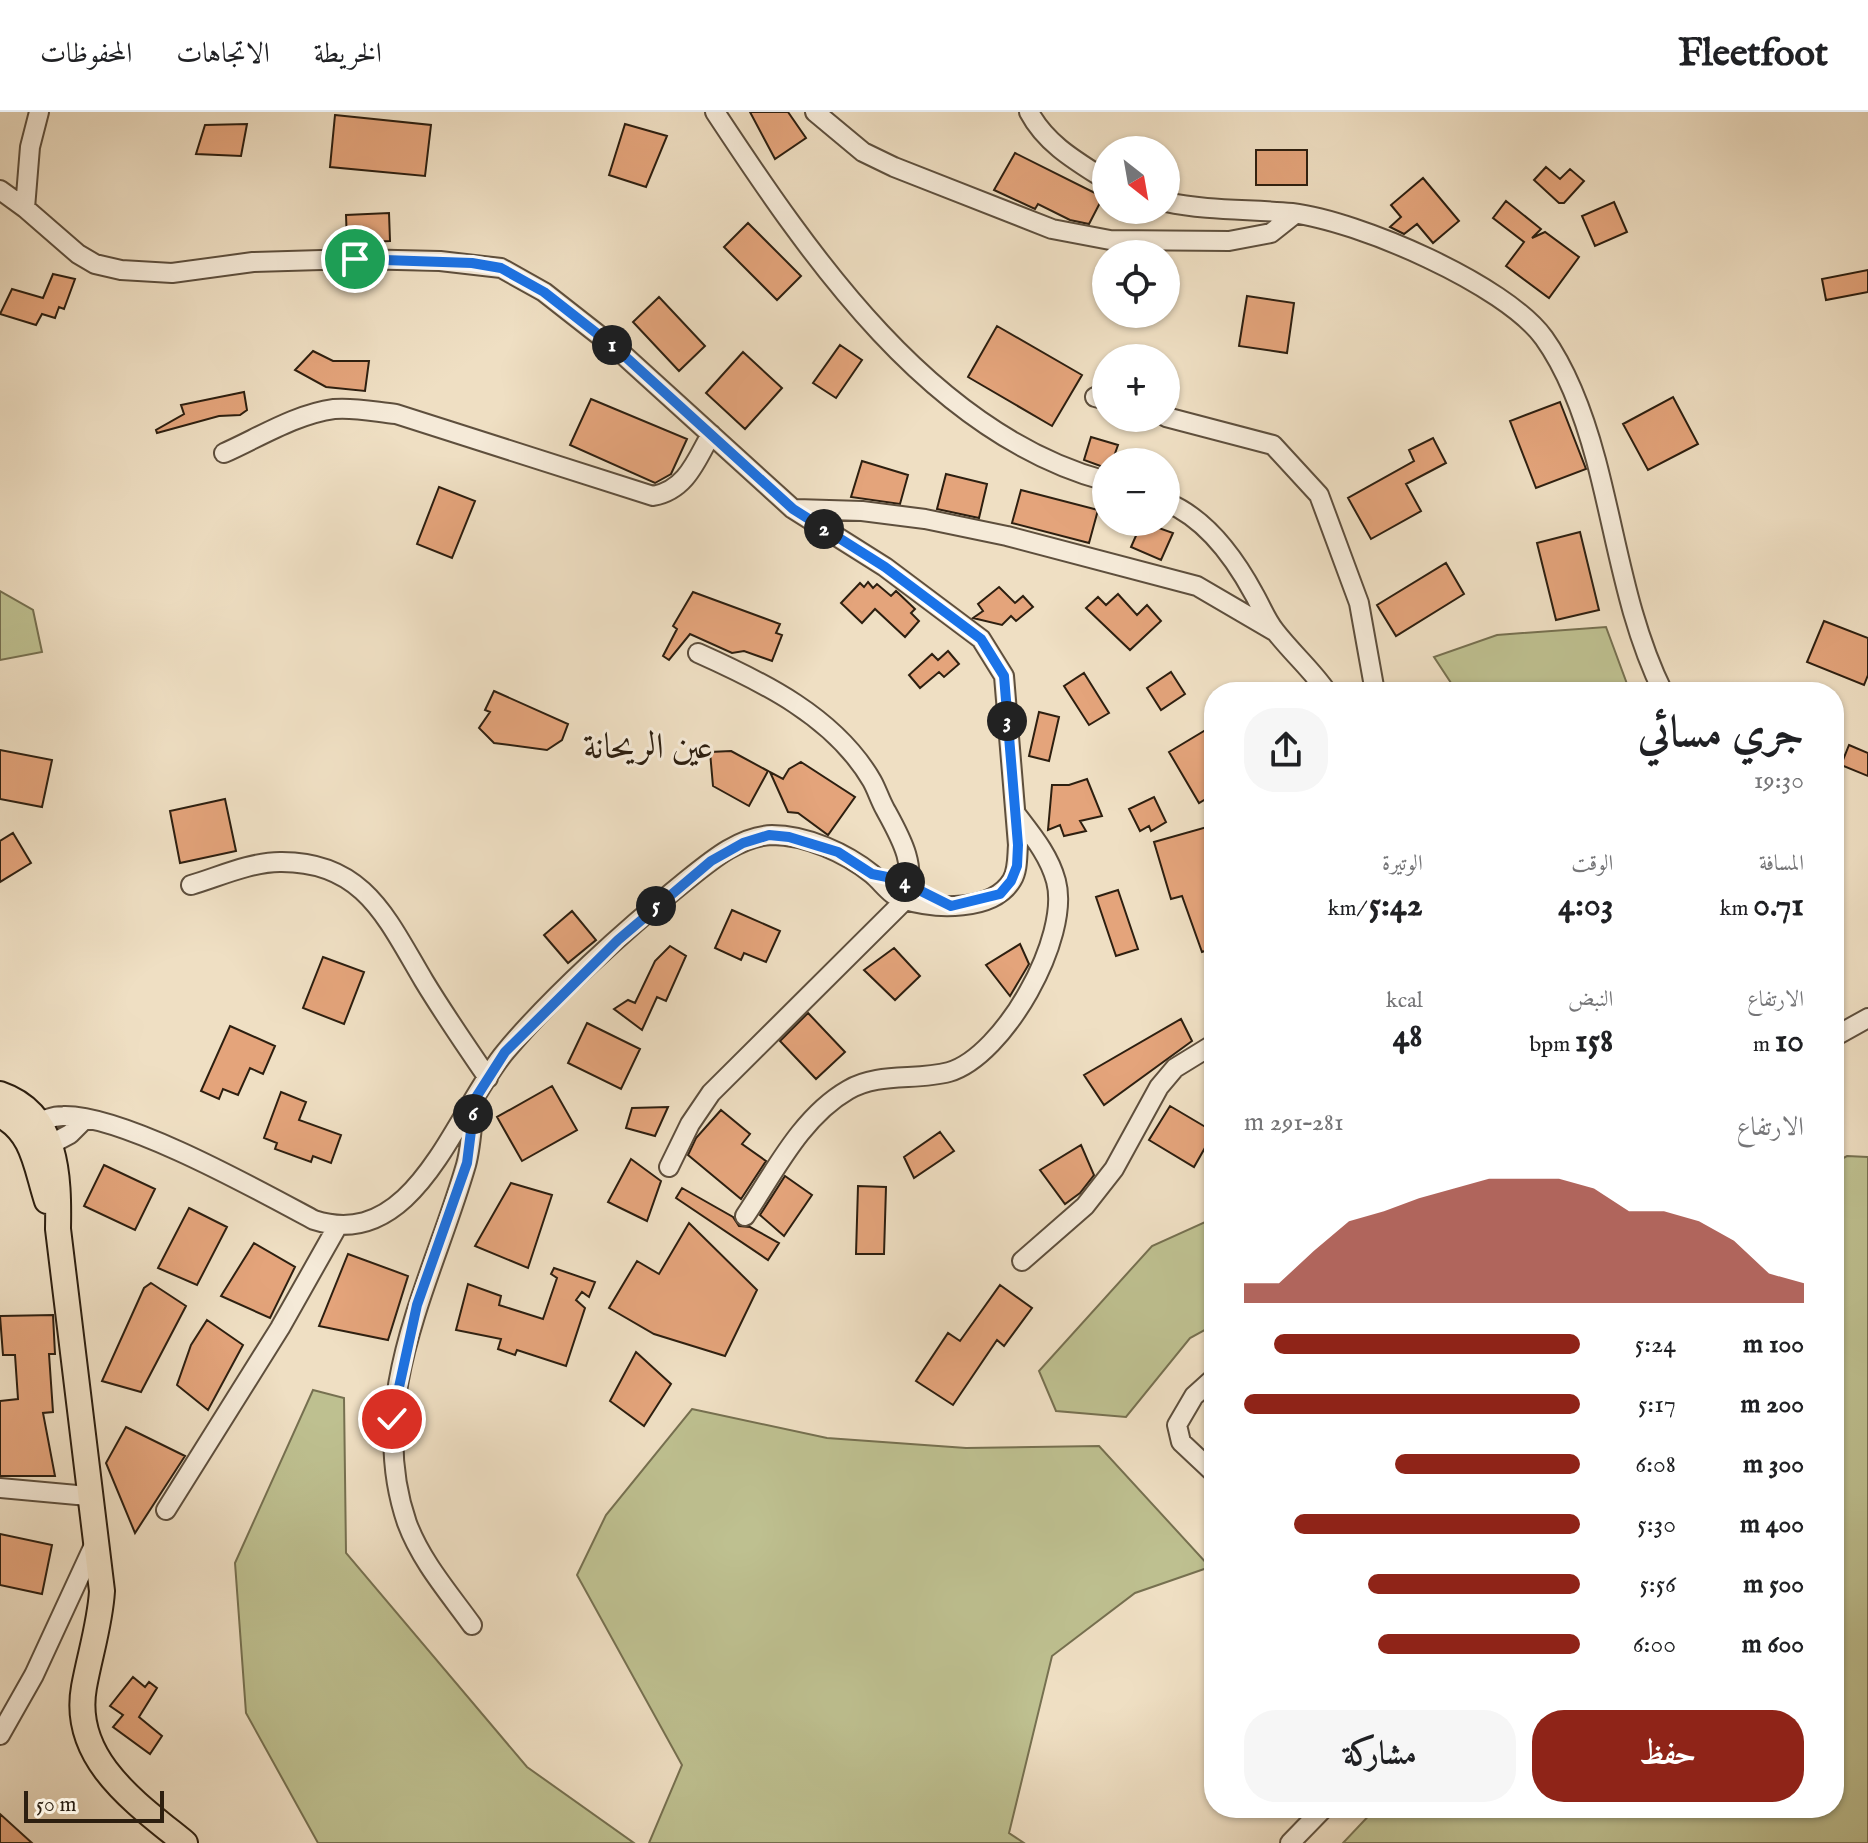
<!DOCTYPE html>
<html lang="ar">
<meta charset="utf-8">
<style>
:root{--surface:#fff;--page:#f6f6f6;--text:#202124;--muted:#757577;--line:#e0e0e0;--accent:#8f2418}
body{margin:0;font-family:"IM FELL English",Amiri,serif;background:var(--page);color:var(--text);direction:rtl;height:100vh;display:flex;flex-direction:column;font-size:30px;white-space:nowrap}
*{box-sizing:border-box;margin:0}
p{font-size:26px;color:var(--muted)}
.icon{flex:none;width:44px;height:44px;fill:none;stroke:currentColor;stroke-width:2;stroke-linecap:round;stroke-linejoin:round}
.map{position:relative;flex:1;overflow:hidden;direction:ltr}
.panel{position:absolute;left:1204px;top:570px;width:640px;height:1136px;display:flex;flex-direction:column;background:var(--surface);border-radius:32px;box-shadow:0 2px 6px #0004;direction:rtl}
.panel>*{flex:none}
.needle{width:52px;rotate:149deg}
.buttons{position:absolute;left:1092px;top:24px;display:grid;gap:16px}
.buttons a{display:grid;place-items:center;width:88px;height:88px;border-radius:50%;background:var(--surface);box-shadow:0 2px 6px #0004;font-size:40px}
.scale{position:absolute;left:24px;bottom:20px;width:140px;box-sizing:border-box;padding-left:8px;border:4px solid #2d1f10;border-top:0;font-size:22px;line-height:28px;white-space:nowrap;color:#2d1f10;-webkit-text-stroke:6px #f5ead8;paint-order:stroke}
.pin{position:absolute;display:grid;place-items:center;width:68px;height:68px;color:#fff;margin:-34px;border:4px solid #fff;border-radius:50%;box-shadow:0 2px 8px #0007}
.km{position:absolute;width:40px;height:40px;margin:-20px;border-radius:50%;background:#222;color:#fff;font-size:22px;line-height:40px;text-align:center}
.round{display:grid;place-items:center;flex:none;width:84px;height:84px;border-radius:32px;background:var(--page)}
.overview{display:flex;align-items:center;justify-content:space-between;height:136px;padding:0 40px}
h1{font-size:44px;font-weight:700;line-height:60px}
.stats{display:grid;grid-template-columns:repeat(3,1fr);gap:12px;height:136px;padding:8px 40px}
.stats div{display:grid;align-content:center}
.stats b{font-size:34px;font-weight:700}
.stats small{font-size:22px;font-weight:400}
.stats p{font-size:22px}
.chart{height:224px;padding:16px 40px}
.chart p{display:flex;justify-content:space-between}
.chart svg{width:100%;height:144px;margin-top:8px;fill:var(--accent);opacity:.7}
.cta{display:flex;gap:16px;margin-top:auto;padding:16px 40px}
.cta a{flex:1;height:92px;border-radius:32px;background:var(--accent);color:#fff;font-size:32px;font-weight:700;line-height:92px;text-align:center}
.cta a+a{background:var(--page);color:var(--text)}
ul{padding:0 40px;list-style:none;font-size:26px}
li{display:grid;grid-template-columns:128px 96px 1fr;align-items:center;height:60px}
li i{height:20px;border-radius:10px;background:var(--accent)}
header{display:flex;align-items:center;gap:48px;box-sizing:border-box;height:112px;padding:0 40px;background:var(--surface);border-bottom:2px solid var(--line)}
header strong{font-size:38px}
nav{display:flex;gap:44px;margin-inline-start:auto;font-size:28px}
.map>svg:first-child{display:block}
</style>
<header>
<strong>Fleetfoot</strong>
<nav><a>الخريطة</a><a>الاتجاهات</a><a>المحفوظات</a></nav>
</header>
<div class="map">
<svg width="1868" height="1731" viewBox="0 0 1868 1731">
<rect width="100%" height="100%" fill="#efdfc3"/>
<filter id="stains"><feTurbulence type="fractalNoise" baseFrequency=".0025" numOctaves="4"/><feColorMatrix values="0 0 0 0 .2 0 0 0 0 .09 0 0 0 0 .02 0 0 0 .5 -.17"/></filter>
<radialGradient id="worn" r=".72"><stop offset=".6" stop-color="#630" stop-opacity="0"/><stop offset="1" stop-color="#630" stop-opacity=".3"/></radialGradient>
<path fill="#bec090" stroke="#767050" stroke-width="2" d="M0 479 33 498 42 540 0 548Z
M1606 515 1630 580H1457L1434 545 1497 523Z
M1847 1044 1868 1045V1731H1343L1376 1696H1834V1051Z
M1214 1106V1213L1190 1226 1126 1305 1056 1299 1039 1259 1152 1134Z
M313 1278 344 1286 346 1441 527 1655 634 1731H318L246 1601 235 1451Z
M692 1297 827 1326 966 1336 1099 1334 1210 1455 1135 1481 1052 1544 1009 1721 1024 1731H649L682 1653 577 1463 606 1403Z"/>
<path fill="#e4a47b" stroke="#2d1f10" stroke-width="2" d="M750 0H788L806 26 775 47Z
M335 3 431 13 425 64 330 55Z
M247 12 241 44 196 42 205 13Z
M625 12 667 24 646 75 609 63Z
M1256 38H1307V73H1256Z
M1015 41 1103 85 1089 112 1070 108 1038 92 1035 97 994 78Z
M1546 55 1560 67 1570 57 1584 69 1564 91H1559L1534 68Z
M1423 66 1459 109 1433 131 1417 112 1404 122 1390 115 1401 105 1391 93Z
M1506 89 1541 117 1532 126 1545 120 1579 145 1549 186 1506 154 1524 130 1493 106Z
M1614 90 1627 120 1595 134 1582 104Z
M389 101 390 129 347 131 346 103Z
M748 111 801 164 777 188 724 135Z
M1868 158V180L1826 188 1822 167Z
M53 162 75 167 64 197 59 195 55 206 42 202 36 213 0 202 12 177 43 186Z
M1247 184 1294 191 1287 241 1239 234Z
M659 185 705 234 679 259 633 210Z
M997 214 1082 263 1052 314 968 265Z
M840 233 862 248 836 286 813 271Z
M313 239 333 249H369L365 279 326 275 295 258Z
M743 240 782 276 745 317 706 281Z
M244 280 247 298 240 303 219 304 157 321 156 318 184 302 181 293Z
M1673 285 1698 332 1648 358 1623 312Z
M591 287 687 327 671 362 655 371 570 333Z
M1560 290 1586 357 1536 376 1510 309Z
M1091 325 1118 333 1112 350H1106V356L1084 348Z
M1433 326 1446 351 1406 372 1421 399 1371 427 1348 386 1414 349 1409 338Z
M862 349 908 363 900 392 851 385Z
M946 362 987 372 979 406 937 397Z
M439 375 475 389 452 446 417 432Z
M1021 378 1098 398 1089 431 1012 411Z
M1142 410 1173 421 1161 448 1131 435Z
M1580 420 1599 498 1556 508 1537 431Z
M1446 451 1464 482 1396 524 1377 493Z
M868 470 873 476 877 472 891 484 896 479 915 497 911 501 919 509 905 525 875 497 862 511 841 491 860 471 864 475Z
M999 475 1015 491 1023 484 1033 495 1016 509 1011 504 1002 513 973 506 983 499 978 492Z
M693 480 780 512 776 521 782 523 772 549 744 539 732 541 690 522 669 548 663 544 677 517 673 514Z
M1118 482 1137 503 1147 493 1161 509 1130 538 1086 496 1098 485 1106 493Z
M1824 509 1868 526V563L1864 573 1807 550Z
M948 539 959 552 944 565 939 560 920 576 909 563 932 542 938 548Z
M1171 560 1185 582 1161 598 1147 576Z
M1084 561 1109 601 1089 613 1064 574Z
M494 579 568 612 562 628 547 638 494 631 479 616 490 600 485 598Z
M1039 600 1059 605 1049 649 1029 644Z
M1214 613V682L1199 691 1169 640Z
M1849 633 1868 641V664L1841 653Z
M0 638 52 648 42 695 0 687Z
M731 639 768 659 749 694 713 674 710 640Z
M801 650 855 685 828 723 798 701 788 700 770 660 783 667 789 657Z
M1087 667 1102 704 1080 709 1086 719 1064 724 1060 713 1048 718 1052 673H1069Z
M1154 685 1166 710 1151 719 1149 714 1140 719 1129 697Z
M225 687 236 739 180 751 170 699Z
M1214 713V836L1202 840 1182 784 1171 787 1154 730Z
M13 721 31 751 0 770V729Z
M1118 778 1138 837 1116 844 1096 785Z
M732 798 780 819 766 850 744 841 741 848 715 836Z
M572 799 596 828 568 851 544 823Z
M1020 832 1029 852 1010 884 986 853Z
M670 834 686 844 666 889 657 885 642 918 614 897 628 888 635 891 655 849Z
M894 836 920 864 895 888 864 858Z
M323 845 364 860 344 912 303 896Z
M808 901 845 940 816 967 780 929Z
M1181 907 1192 929 1104 993 1084 963Z
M587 911 640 937 621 977 568 951Z
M230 914 275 934 263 962 250 956 238 983 223 977 219 987 201 979Z
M552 974 577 1018 522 1049 497 1005Z
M281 980 306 990 299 1008 341 1023 331 1051 313 1044 311 1050 275 1037 277 1031 264 1026Z
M1170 994 1214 1020 1194 1055 1149 1028Z
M668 995 655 1024 626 1016 632 996Z
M721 998 750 1022 742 1032 766 1049 741 1087 688 1043 696 1026Z
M940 1020 954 1039 914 1066 904 1045Z
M1081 1033 1094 1063 1080 1081 1065 1092 1040 1058Z
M631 1047 661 1069 647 1109 608 1090Z
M104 1053 155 1077 135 1118 84 1094Z
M785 1064 812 1083 784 1124 760 1103Z
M511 1071 552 1083 528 1156 475 1134Z
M858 1074 886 1075 884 1142H856Z
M682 1076 733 1105 739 1114 750 1115 779 1131 768 1148 676 1086Z
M189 1096 227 1115 197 1173 158 1156Z
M689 1111 757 1178 725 1244 654 1222 609 1196 637 1149 659 1162Z
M254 1131 295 1155 270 1206 221 1184Z
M348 1142 408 1164 388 1228 319 1214Z
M554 1156 595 1170 589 1185 582 1180 576 1188 585 1196 566 1254 517 1238 515 1243 498 1237 501 1227 456 1218 468 1172 501 1184 499 1193 543 1207 557 1166 551 1162Z
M151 1171 186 1194 141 1280 102 1269 144 1176Z
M1000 1173 1032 1196 1004 1234 997 1228 953 1293 916 1269 948 1221 960 1229Z
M53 1203 55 1242H49L53 1300 43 1301 55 1364H0V1289L18 1287 15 1243H3L0 1204Z
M207 1208 243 1233 208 1298 177 1273 191 1233Z
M636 1240 671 1272 644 1314 610 1289Z
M126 1315 185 1344 135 1421 106 1351Z
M0 1422 52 1433 42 1482 0 1473Z
M133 1565 145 1575 149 1570 157 1576 139 1605 162 1624 150 1642 113 1615 123 1603 110 1594Z
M0 1702 32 1731H0Z"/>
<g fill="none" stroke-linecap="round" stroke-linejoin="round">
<defs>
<path id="minor" d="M715 0C810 144 931 322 1106 369
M815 0 863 40 894 55 1052 117 1110 128 1229 129 1271 121 1295 102
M1029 0C1046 32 1076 49 1106 68
M0 78 25 96
M1166 90C1208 99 1250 97 1292 101 1358 109 1505 172 1544 226 1569 261 1585 307 1596 348 1617 427 1627 507 1663 580
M1095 285 1106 288
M1166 305 1273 333 1319 383 1359 491 1375 580
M224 341C258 326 296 302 334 297 354 295 376 300 396 302L653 384C686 378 696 349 711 322
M1166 390C1205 406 1234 445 1254 482 1261 494 1266 508 1275 519 1292 541 1312 558 1327 580
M796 397 862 399 925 407 1007 424 1197 474 1274 519
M191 773C218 765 251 750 280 750 364 749 387 807 424 869 444 902 466 934 488 966
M1834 925 1868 906
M28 1016C38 1010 50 1004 63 1004 122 1002 258 1078 314 1108 416 1141 455 999 506 939 552 884 626 817 682 772 707 752 738 724 772 723 806 723 846 741 872 762 883 771 890 784 905 788 935 797 993 800 1012 768 1018 758 1017 745 1018 733L1004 564 981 527 885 455 793 397 618 238 544 180 501 156 440 149 355 147 253 150 172 161 121 158 95 152 78 142 25 96 30 35 39 0
M38 1039 70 1022 85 1007
M669 1055 690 1012 711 981 905 788C918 755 901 726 885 697 880 688 877 678 872 669 835 605 763 570 698 541
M745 1104C774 1061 801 1005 848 978 878 960 916 969 949 960 1004 944 1071 825 1056 769 1049 743 1032 723 1016 702
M1022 1149 1085 1094 1114 1057 1159 975 1175 956 1214 932
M1214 1266 1194 1284 1177 1313 1181 1330 1214 1361
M0 1376 88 1384
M166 1398 280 1216 337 1115
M472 1513C449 1481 421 1449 407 1411 364 1287 432 1170 466 1053 471 1035 472 1013 474 993
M0 1623 34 1563 95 1431
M1290 1731 1324 1696"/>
<path id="major" d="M0 982C58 1002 59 1065 58 1117L102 1479C100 1512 90 1542 84 1575 71 1647 136 1691 185 1731
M0 1003C34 1020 36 1056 47 1089"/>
</defs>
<use href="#minor" stroke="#5e4f3d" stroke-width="22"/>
<use href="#major" stroke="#2d1f10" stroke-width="28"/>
<use href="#minor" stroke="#f5ead8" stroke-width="18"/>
<use href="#major" stroke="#efdfc3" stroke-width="24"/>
</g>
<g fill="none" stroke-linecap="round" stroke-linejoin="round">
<defs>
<path id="route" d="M355 147 472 151 501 156 544 180 618 238 793 397 885 455 981 527 1004 564 1018 733 1017 754 1011 769 1000 782 951 794 897 767 872 762 838 740 789 725 769 723 743 731 711 749 618 828 505 940 475 987 467 1051 417 1193 392 1307"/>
</defs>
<use href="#route" stroke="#fff" stroke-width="16"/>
<use href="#route" stroke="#1a73e8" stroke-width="10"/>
</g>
<g text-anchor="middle" stroke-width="6" stroke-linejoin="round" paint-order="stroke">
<g font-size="36" fill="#2d1f10" stroke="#f5ead8">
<text x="648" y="646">عين الريحانة</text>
</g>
</g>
<rect width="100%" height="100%" filter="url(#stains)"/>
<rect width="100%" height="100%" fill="url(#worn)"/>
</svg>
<div class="buttons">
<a><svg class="needle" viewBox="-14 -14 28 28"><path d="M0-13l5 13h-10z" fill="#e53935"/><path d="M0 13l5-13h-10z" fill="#757577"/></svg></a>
<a><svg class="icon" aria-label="locate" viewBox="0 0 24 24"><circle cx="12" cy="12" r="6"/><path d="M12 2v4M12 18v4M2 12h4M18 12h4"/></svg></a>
<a>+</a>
<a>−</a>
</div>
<div class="scale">50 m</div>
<div class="pin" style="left:355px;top:147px;background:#1e9e55"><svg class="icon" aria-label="arrive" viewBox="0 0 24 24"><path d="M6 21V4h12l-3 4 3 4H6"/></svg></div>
<div class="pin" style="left:392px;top:1307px;background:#d93025"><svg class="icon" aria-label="check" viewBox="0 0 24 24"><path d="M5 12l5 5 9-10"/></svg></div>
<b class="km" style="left:612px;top:233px">1</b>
<b class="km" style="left:824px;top:417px">2</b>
<b class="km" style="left:1007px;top:609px">3</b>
<b class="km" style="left:905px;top:770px">4</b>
<b class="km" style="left:656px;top:794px">5</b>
<b class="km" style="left:473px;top:1002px">6</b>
<section class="panel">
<div class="overview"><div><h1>جري مسائي</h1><p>19:30</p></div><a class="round"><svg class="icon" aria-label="share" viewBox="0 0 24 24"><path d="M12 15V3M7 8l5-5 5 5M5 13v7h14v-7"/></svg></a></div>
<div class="stats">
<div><p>المسافة</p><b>0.71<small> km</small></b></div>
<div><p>الوقت</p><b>4:03</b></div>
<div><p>الوتيرة</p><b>5:42<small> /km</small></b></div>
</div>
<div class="stats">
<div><p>الارتفاع</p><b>10<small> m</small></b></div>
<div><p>النبض</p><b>158<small> bpm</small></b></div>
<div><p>kcal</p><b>48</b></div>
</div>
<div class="chart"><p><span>الارتفاع</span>281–291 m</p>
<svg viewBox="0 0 160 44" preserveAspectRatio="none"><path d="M0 44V38L10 38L20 28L30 19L40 16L50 12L60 9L70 6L80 6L90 6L100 9L110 16L120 16L130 19L140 25L150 35L160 38V44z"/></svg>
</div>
<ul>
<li><b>100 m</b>5:24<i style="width:91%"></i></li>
<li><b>200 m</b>5:17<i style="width:100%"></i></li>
<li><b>300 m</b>6:08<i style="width:55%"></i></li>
<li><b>400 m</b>5:30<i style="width:85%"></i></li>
<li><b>500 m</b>5:56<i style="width:63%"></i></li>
<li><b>600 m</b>6:00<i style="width:60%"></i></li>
</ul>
<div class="cta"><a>حفظ</a><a>مشاركة</a></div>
</section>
</div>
